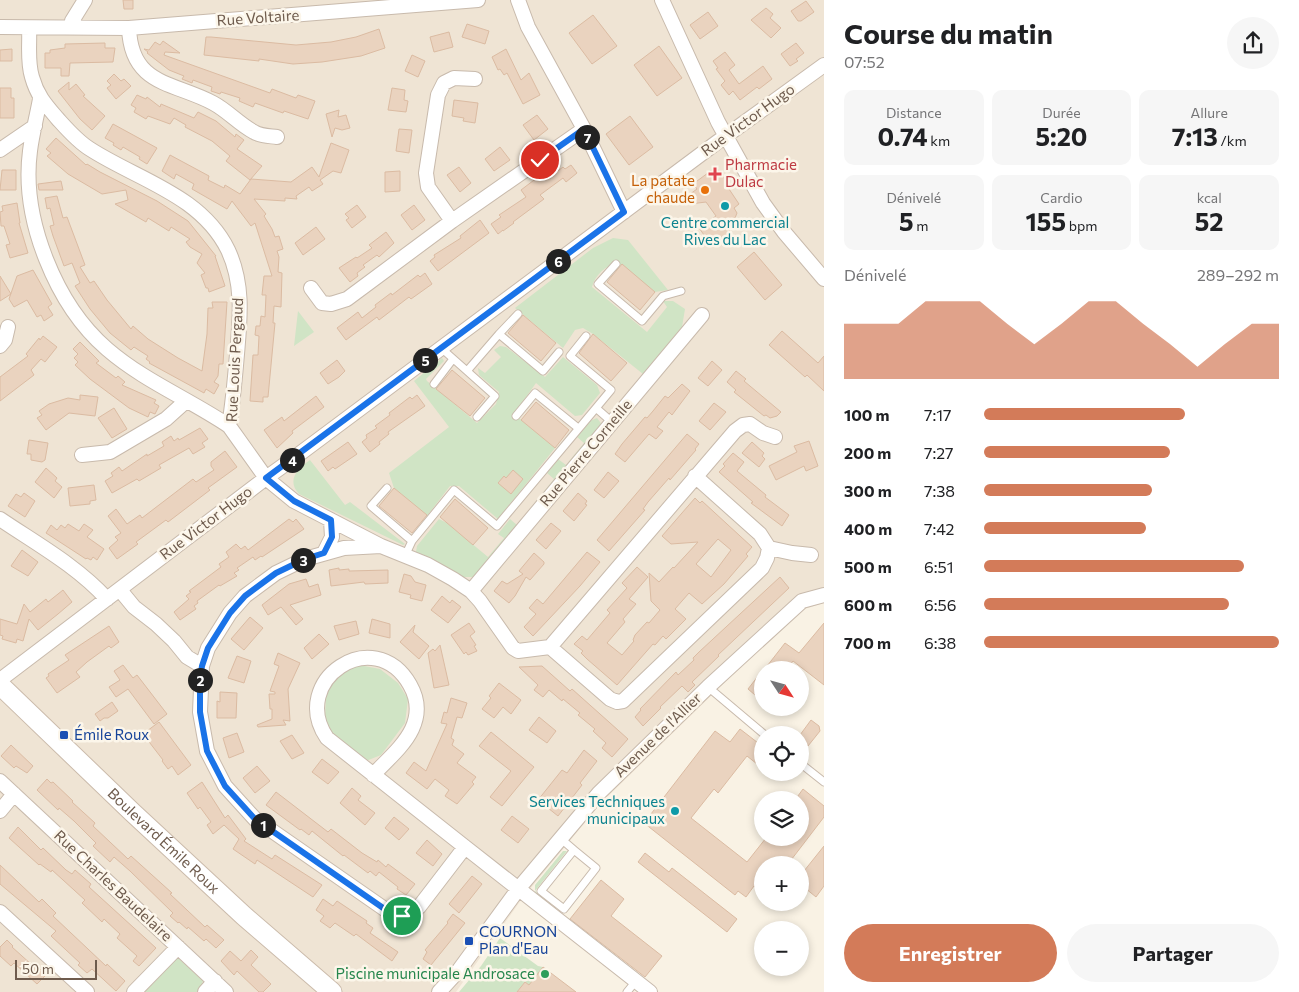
<!DOCTYPE html>
<html lang="fr">
<meta charset="utf-8">
<style>
:root{--surface:#fff;--page:#f6f6f6;--text:#202124;--muted:#757577;--accent:#d37b59}
body{margin:0;font-family:Commissioner,sans-serif;background:var(--page);color:var(--text);height:100vh;display:flex;flex-direction:column;font-size:19px;white-space:nowrap}
*{box-sizing:border-box;margin:0}
p{font-size:16px;color:var(--muted)}
.icon{flex:none;width:28px;height:28px;fill:none;stroke:currentColor;stroke-width:2;stroke-linecap:round;stroke-linejoin:round}
.map{position:relative;flex:1;overflow:hidden}
.panel{display:flex;flex-direction:column;background:var(--surface);width:475px}
.panel>*{flex:none}
.needle{width:32px;rotate:126deg}
.fabs{position:absolute;left:754px;top:661px;display:grid;gap:10px}
.fabs a{display:grid;place-items:center;width:55px;height:55px;border-radius:50%;background:var(--surface);box-shadow:0 2px 8px #0003;font-size:25px}
.scale{position:absolute;left:15px;bottom:12px;width:82px;box-sizing:border-box;padding-left:5px;border:2px solid #6e5b4d;border-top:0;font-size:14px;line-height:18px;white-space:nowrap;color:#6e5b4d;-webkit-text-stroke:4px #fcf6ea;paint-order:stroke}
.pin{position:absolute;display:grid;place-items:center;width:42px;height:42px;color:#fff;margin:-21px;border:2px solid #fff;border-radius:50%;box-shadow:0 1px 5px #0007}
.km{position:absolute;width:25px;height:25px;margin:-12px;border-radius:50%;background:#222;color:#fff;font-size:14px;line-height:25px;text-align:center}
.round{display:grid;place-items:center;flex:none;width:52px;height:52px;border-radius:26px;background:var(--page)}
.head{display:flex;align-items:center;justify-content:space-between;height:85px;padding:0 20px}
h1{font-size:28px;font-weight:700;line-height:38px}
.figures{display:grid;grid-template-columns:repeat(3,1fr);gap:8px;height:85px;padding:5px 20px}
.figures div{display:grid;align-content:center;border-radius:10px;background:var(--page);text-align:center}
.figures b{font-size:25px;font-weight:700}
.figures small{font-size:14px;font-weight:400}
.figures p{font-size:14px}
.chart{height:140px;padding:10px 20px}
.chart p{display:flex;justify-content:space-between}
.chart svg{width:100%;height:90px;margin-top:5px;fill:var(--accent);opacity:.7}
.primary-button{display:flex;gap:10px;margin-top:auto;padding:10px 20px}
.primary-button a{flex:1;height:58px;border-radius:30px;background:var(--accent);color:#fff;font-size:20px;font-weight:700;line-height:58px;text-align:center}
.primary-button a+a{background:var(--page);color:var(--text)}
ul{padding:0 20px;list-style:none;font-size:16px}
li{display:grid;grid-template-columns:80px 60px 1fr;align-items:center;height:38px}
li i{height:12px;border-radius:6px;background:var(--accent)}
main{display:flex;flex:1;min-height:0}
.map>svg:first-child{display:block}
</style>
<main>
<div class="map">
<svg width="824" height="992" viewBox="0 0 824 992">
<rect width="100%" height="100%" fill="#f9f2e4"/>
<path fill="#efe4d4" d="M0 0H824V603L798 611 601 803 521 900 456 992H0Z"/>
<path fill="#d0e4c5" d="M613 238 628 240 668 290 655 292 618 263C606 265 595 275 592 287L647 332 667 307 663 301H673L685 309 682 327 643 374 593 334 583 328 575 330 563 348 515 308 593 248Z
M298 311 314 332 294 346Z
M500 346 506 347 545 377 563 357 597 385 600 393 582 415 575 416 536 383 514 414 555 448 498 519 459 486H450L427 516 394 488 389 473 449 427 414 381 442 358 444 361 426 379 427 381 477 423 496 404 499 392 479 375 478 368 485 373 501 357 494 350Z
M597 418 603 426 482 570 473 577H461L416 552 417 546 439 519 447 523 488 557 504 538 498 534 510 519 517 525 554 479 547 473 558 459 566 465 584 443 577 437 590 421Z
M310 460 345 505 350 502 405 544 403 545 299 494C286 480 298 468 310 460Z
M359 665 380 669 398 683 408 699 405 723 381 755 366 761 333 734 325 719 326 692 337 674Z
M563 851H567L535 891 571 921 570 924 533 894 535 891V885Z
M500 938 538 966 543 967 529 985 525 982 517 992H459L481 966Z
M177 957 203 981 199 992H140L170 962Z"/>
<path fill="#ead3bf" stroke="#dbbba2" fill-rule="evenodd" d="M123 0H133V9H124Z
M806 1 814 12 801 21H798L791 11Z
M766 8 773 14 770 18 781 28 771 38 751 20Z
M708 12 718 26 700 39 690 25Z
M593 15 617 46 592 64 569 33Z
M467 24 489 31 485 44 462 37Z
M379 29 385 48 361 56 322 62 293 64 259 59V61L204 55 206 37H211L296 45 331 42 356 37Z
M449 32 453 47 434 52 430 37Z
M163 41 180 53 165 52 164 55 270 93 272 89 296 98 298 95 315 101 308 119 284 111 283 113 255 103 253 107 239 101 240 98 221 92 220 94 211 91 212 87 193 80 192 83 182 79 184 76 169 70 147 53 148 52 144 49 149 50 155 42 160 45Z
M105 43V48H115L113 62 70 63 69 76H61V68H45V53H50V50L65 48V44Z
M796 43 804 53 796 59 798 61 790 66 781 54Z
M659 46 682 78 657 96 634 65Z
M12 49V61H0V50Z
M506 49 521 80 529 73 540 95 523 104 507 73 504 75 500 69 498 70 492 57Z
M725 52 735 65 729 70 739 84 763 66 772 79 759 89 757 87 740 100 733 91 729 95 721 85 725 81 716 69 718 68 713 61Z
M412 55 425 61 418 77 405 71Z
M114 74 121 81 124 79 131 86 116 99 107 88 111 85 107 81Z
M69 82V90L76 84 85 95 83 96 105 116 92 130 80 119 58 91Z
M0 88H11V98H14V118H0Z
M392 88 405 90 404 100 408 101 406 112 388 110Z
M137 95 146 99 147 97 160 107 161 104 194 118 198 112 216 121 235 137 236 134 244 140 237 149 262 166 250 180 226 161 230 156 212 141 185 127 186 125 174 118 170 124 148 116 146 119 134 112 136 108 131 105Z
M454 100 478 103 475 123 463 121 464 118 452 116Z
M339 110 338 117 346 115 350 128 342 130 335 128 332 137 326 114Z
M537 115 548 129 534 140 523 125Z
M630 116 653 147 629 165 606 134Z
M113 124 157 148 147 164 139 159 140 157 123 147 121 150 113 145 114 143 105 138Z
M399 129 412 130 409 153 396 151Z
M56 138 86 165 87 164 100 172 157 201 188 221 216 256H215L225 286 209 292 208 288H206L201 275 205 273 197 263 202 254 190 247 186 242 190 239 171 227 169 231 148 218 146 222 115 204 128 200 126 190 102 194 68 174 47 156 51 153 46 149Z
M331 143 349 150 341 173 333 171 320 180 323 184 312 191 309 187 296 196 297 199 285 198V201L254 199 266 214 264 216 272 229 275 237 279 236 283 249 277 251 279 257 278 272 282 273 281 307 274 306 273 323H275L268 397H263V402L250 401 253 355H258L259 336 255 335 256 326H260L261 316 265 317 266 295H262L264 276H272L255 223 251 226 232 201 227 209 192 189 194 184 176 174 174 179 162 171 170 155 209 176 208 180 224 188 225 185 240 194 251 179 291 182 312 167 319 177Z
M500 147 510 160 494 171 485 159Z
M571 165 577 173 566 182 563 178 540 195 544 199 513 222 514 223 503 231V230L498 234 491 224 501 217 499 215 526 197 521 190 542 174 546 180 563 167 565 169Z
M459 167 471 183 460 192 447 175Z
M716 167 729 185 727 186 739 204 734 208 737 213 735 218 728 223 731 227 728 234 712 246 699 228 716 216 706 202 690 204 686 197 697 189 693 184Z
M2 170H16V190H0Z
M400 171V191L385 192V172Z
M61 181 63 190H39L38 184Z
M57 196 63 218 67 217 85 265 80 267 90 283 94 281 107 300 131 329 133 326 148 339 178 358 202 371 207 334 208 308H213L212 302H227L223 364H219L218 376 214 382 219 385 214 394 206 389 204 393 149 363 150 362 146 359 148 356 134 347 131 350 110 333 90 309 75 286 80 283 72 263 64 266 53 236 50 226 54 225 50 208 47 209 45 198Z
M17 203 20 223H19L28 253 10 258 6 245 10 244 4 226H1L0 212 3 211 2 206Z
M357 205 366 217 352 228 346 220 349 218 345 214Z
M414 205 425 220 412 230 401 215Z
M480 220 489 233 438 271 430 261 435 257 434 255 461 238 460 236Z
M316 227 325 239 303 255 295 243Z
M386 232 394 243 379 257 377 255 363 265 365 267 357 273 358 276 350 282 339 268 356 257 357 258 372 248 369 245Z
M754 252 782 285 765 300 737 267Z
M622 264 655 292 640 310 607 282Z
M33 270 52 304 48 307 53 315 44 321 41 315 37 317 27 300 14 307 9 299 17 276Z
M425 273 432 284 411 299 409 297 379 320 377 317 346 340 337 328 358 312 362 318 376 307 375 305 391 293 392 295 418 275 420 277Z
M0 276 11 294 0 301Z
M523 315 556 343 541 361 508 333Z
M782 331 818 363 824 356V391L807 375 805 377 769 345Z
M593 334 627 363 611 381 579 353Z
M43 336 57 347 45 362 41 359 31 370 34 375 0 401V377L28 356 26 354 39 338 40 340Z
M80 342 99 361 96 363 116 378 118 376 125 382 122 385 156 400 154 403 159 406 155 414 150 412 148 417 129 408 90 379 75 365 78 362 74 358 78 354 73 349Z
M337 360 345 371 339 377 328 384 320 373Z
M712 361 722 370 708 386 698 378Z
M452 370 485 398 470 416 436 389Z
M736 371 746 379 744 381 781 412 777 416 770 418 766 415 764 416 734 392 736 390 727 382Z
M682 384 690 391 672 415 669 412 657 427 663 431 656 439 649 434 625 462 615 454 622 444 645 417 647 418 653 411 665 396 668 398Z
M80 395 98 397 95 416 69 413 46 430 37 418 42 415 39 411 49 404 68 398 80 400Z
M417 395 425 406 388 432 389 434 379 442 380 444 370 452 362 442 367 438 366 435 377 428 375 426 390 415 389 413 410 397 412 399Z
M316 396 324 407 292 431 293 433 277 448 264 430 282 417 284 421Z
M536 402 569 430 555 448 521 420Z
M714 403 726 412 710 430 699 421Z
M114 408 127 429 112 438 98 418Z
M200 428 208 439 202 443 205 447 193 454 189 448 159 465 161 468 139 481 137 479 112 493 105 481 113 476 111 473 119 467 122 471 147 454V456L164 446 162 442 171 436 174 441 178 438 179 440Z
M687 434 699 444 695 449 696 450 670 480 669 478 648 502 643 509 645 510 609 551 597 540Z
M29 440 48 443 45 460 42 462 31 460V454H27Z
M809 441 818 466 806 471 804 466 776 480 769 466 797 452 794 446Z
M348 442 357 454 335 469 333 467 328 471 321 461Z
M752 442 764 453 762 456 765 459 759 467 742 453Z
M225 451 237 467 208 488 210 490 168 522 166 520 136 542 138 544 117 559 109 548 118 540 115 537 121 533 108 516 116 509 127 524 140 515 142 518 193 479 196 482 214 470 211 466V462Z
M733 453 744 462 737 471 766 495 765 497 789 515 782 526 751 503 753 502 719 472 725 466 723 464Z
M46 468 57 478 55 481 62 487 54 498 35 482Z
M513 470 523 479 511 494 498 483 504 476 506 478Z
M608 472 619 481 604 498 594 490Z
M94 485 96 500 90 501V504L70 506 68 488Z
M394 488 427 515 412 533 379 506Z
M24 493 35 501 25 517 8 506 16 494 21 497Z
M578 493 587 501 585 504 587 505 574 521 563 511Z
M695 498 700 503 702 501 752 547 746 554 748 556 724 584 702 604 689 593 675 609 686 619 666 639 663 636 655 645 653 644 617 685 587 659 581 653 583 651 574 644 582 636 587 640 610 613 607 610 627 588 622 583 637 567 648 577 629 599 636 604 623 619 625 622 607 643 622 655 634 641 633 640 635 635 647 622 649 623 660 610 651 601 649 573 659 582 673 567 674 568 698 542 671 544 662 536ZM718 539 731 550 711 577 696 564Z
M455 499 488 528 473 545 440 517Z
M289 519 293 522 296 519 304 529 262 557 261 556 255 560 253 557 237 568 239 570 234 573 237 576 220 586 219 585 197 601 198 603 194 606 196 609 180 620 174 612 189 599 186 596 191 592 189 591 221 567 219 564 229 557 226 552 236 544 241 549 245 546 248 550Z
M551 523 561 531 546 549 536 540Z
M68 524 79 531 84 524 93 530 87 537 104 549 97 560 93 557 91 560 87 558 86 559 46 533 51 525 57 530 61 525 65 528Z
M22 550 38 562 28 576 11 566Z
M587 552 600 562 580 586 533 636 524 627 536 614 529 608 537 599 543 604Z
M534 553 544 562V564L530 580 526 577 515 596 509 603 494 591 502 581 507 584 523 574 519 571Z
M339 568V570L349 569V571L388 570V583L365 584 364 582 331 586 329 570Z
M404 574 411 576 415 582 426 585 422 601 410 598 411 595 399 592Z
M780 577 789 588 718 655 719 656 692 682 695 685 688 692 682 686 660 707 661 708 643 726 635 717 641 710 640 709 676 672 678 675 694 660 693 658 699 652Z
M306 579 309 587 318 584 321 595 290 605 303 619 296 625 281 607 268 615 262 605 289 584Z
M63 590 72 602 58 614 38 630 29 619 23 641 17 639 16 643 2 639 3 636 0 635V619L17 624 24 604 30 612 46 599 48 602Z
M442 596 450 603 452 600 461 607 448 623 431 610Z
M250 617 263 628 244 650 231 639Z
M372 619 390 624V638L369 633Z
M356 621 359 634 339 640 334 626Z
M469 623 475 632 470 636 476 645 474 646 477 651 468 655 466 652 464 654 451 635Z
M824 623V685L793 661 786 670H764L785 643 799 653Z
M415 625 413 632 429 646 419 659 400 642Z
M109 626 119 642 111 648 109 646 87 662 76 672 80 677 57 693 46 678 49 676 48 674 69 660 65 655Z
M319 634 329 644 312 659 304 648Z
M440 645 449 685 434 688 428 653 433 649 435 651Z
M278 653 300 663 288 689 290 721 283 720 286 725 258 727 257 725 272 719V709H270L269 694H275V692L270 691 279 666 274 664Z
M237 656 251 661 244 683 228 678Z
M123 665 133 678 137 675 167 714 154 724 128 689 116 697 109 687 120 680 114 671Z
M542 666 570 691 572 689 628 739 612 757 602 748 606 743 593 731 595 729 578 715 580 713 563 699 562 701 549 690 543 697 534 690 538 685 519 667Z
M762 671V701L748 689Z
M499 683 521 700 511 714 503 707 494 718 482 709 491 698 489 696Z
M220 692 237 693 236 718H217V701L220 702Z
M451 698 467 703 462 718 457 717 451 738 454 740 452 745 464 754 457 763 476 777 472 782 474 784 457 804 445 796 449 790 435 779 427 789 406 773 414 762 426 771 447 724 441 723 444 712 447 713Z
M112 702 118 711 108 718H104L100 721 95 714Z
M539 717 556 731 547 743 529 730Z
M811 720 819 726 820 731 808 746 800 740V735Z
M159 722 191 765 178 775 172 766 168 769 162 761 163 760 143 734Z
M740 729 762 746V768L747 756 718 793 714 789 691 818 747 862 766 838H800V800H795L803 789 824 806V817L788 864 783 860 779 865H762V893L754 886 746 897 738 891 735 895 644 823 715 731 730 742Z
M491 732 534 767 502 806 490 797 511 771 479 746Z
M237 733 244 752 229 758 223 738Z
M292 735 304 753 292 759 280 741Z
M11 745 33 766 27 773 16 766 14 768 1 756Z
M584 750 597 761 580 783 582 785 558 816 538 800 562 770 567 773Z
M322 759 339 772 328 784 312 772Z
M257 766 270 781 255 793 243 778Z
M47 779 51 783 53 782 73 801 72 802 95 823 93 826 128 859 131 856 172 893 170 894 205 927 207 925 224 940 216 948 206 939 204 941 188 927 187 929 179 922 178 923 170 916 173 913 130 871 114 857 110 862 93 846 96 843 74 821 59 808 58 810 37 790Z
M202 782 225 818 228 815 246 839 244 841 272 859 275 855 322 885 313 897 257 860 255 864 233 849 239 839 224 825 213 834 207 825 211 822 200 807 198 809 187 793Z
M352 788 361 796 358 800 375 813 365 825 340 803Z
M276 792 328 832 331 829 362 853 377 862 378 860 386 867 388 864 415 884 406 895 397 889 398 887 379 872 376 876 370 871 368 873 344 855 343 856 312 831 309 835 301 829 300 830 266 805Z
M512 816 529 829 518 843 501 830Z
M394 817 409 829 399 840 385 828Z
M18 827 41 850 43 848 66 870 72 874 75 870 91 884 89 887 156 948 139 966 133 961 137 956 117 938 120 934 104 919 102 922 82 903 85 900 52 870 51 872 40 864 39 865 9 838Z
M427 840 442 854 433 866 416 853Z
M824 846V886L816 897 800 884V876Z
M645 853 669 872 672 868 737 919 727 932 638 862Z
M0 865 39 902 42 899 56 913 53 916 106 966 107 964 125 981 116 991 92 969 87 973 78 965 80 963 51 936 56 931 0 884Z
M472 876 482 884 459 913 449 904Z
M601 880 624 899 611 916 662 956 645 977 570 919Z
M323 899 333 906 337 901 367 921 366 923 373 928 370 933 398 952 392 961 356 934 354 936 335 923 330 928 320 921 324 916 316 910Z
M453 914 465 923 431 965 423 959 427 952 425 950 448 923 447 922Z
M7 940 13 946 12 947 32 965 34 963 46 975 37 984 14 963 11 966 0 956V947Z
M251 950 258 957 251 965 271 984 263 992H259L237 971 234 975 221 961 230 951 241 961Z
M543 967 576 992H517L525 982 529 985Z"/>
<g fill="none" stroke-linecap="round" stroke-linejoin="round">
<defs>
<path id="service" d="M616 264 598 284 642 321 663 296 681 291
M499 334 518 314
M586 336 570 356 611 390 596 408
M441 348 467 371 499 334 543 371 559 352
M467 371 495 396 477 417
M434 384 453 359
M516 416 535 393 578 428
M387 488 371 506 412 541
M405 556 412 541 454 490 497 526 596 408 612 422
M708 687 765 735
M800 763 824 782
M560 838 574 850 541 891 564 909 596 868 574 850
M627 992 636 981"/>
<path id="minor" d="M518 0 528 27 584 129 624 212
M662 0 718 122 763 203 784 232 824 279
M71 26 72 21 85 0
M0 27 129 28 478 0
M29 28C30 44 27 61 32 77 37 95 45 104 57 118 67 129 77 141 90 149 138 180 201 195 228 250 244 284 240 319 237 354 235 378 233 402 229 426L266 478 294 501 381 546 428 565 453 579 471 591 480 601 513 648 518 651 550 647
M129 28C131 86 174 82 213 103 228 111 239 124 254 132 260 136 270 136 277 137
M40 99C37 116 32 134 30 151 21 219 56 305 107 349 144 381 189 399 229 426
M0 150 35 126
M452 221 428 187 426 173 438 95 444 83 454 78 475 79
M311 288 322 303 331 304 347 299 452 221 584 129
M0 346 5 340 8 327
M82 455 110 452 166 419 186 401
M695 476 760 534 769 548
M0 519C37 544 77 566 107 599
M381 546 344 548 305 559 276 573 245 596 230 613 208 648 202 666 200 712 207 751 225 786 255 819 386 910 402 916 419 907 465 847 650 992
M324 553 332 537 331 520
M120 590 134 607 156 624 174 641 187 657 202 666
M471 591 702 315
M550 647 610 699 617 702 623 701 762 568 767 558 769 548 792 553 811 555
M550 647 735 431 743 425 750 424 763 433 775 437
M0 680 266 478 298 455 716 143 824 65
M373 775C386 761 404 746 412 729 419 714 418 699 410 685 374 622 288 681 327 738L465 847
M0 781 226 992
M0 811 14 794
M0 912 87 992
M134 992 178 947
M205 992 215 981
M439 992 459 970 519 888 599 793 708 687 802 601 824 595"/>
<g id="secondary">
<path id="s1" d="M0 685 132 812 244 916 332 992"/>
</g>
</defs>
<use href="#service" stroke="#c8baac" stroke-width="9"/>
<use href="#minor" stroke="#c8baac" stroke-width="16"/>
<use href="#secondary" stroke="#cbbbab" stroke-width="21"/>
<use href="#service" stroke="#fff" stroke-width="7"/>
<use href="#minor" stroke="#fff" stroke-width="14"/>
<use href="#secondary" stroke="#fff" stroke-width="19"/>
</g>
<g fill="none" stroke-linecap="round" stroke-linejoin="round">
<defs>
<path id="route" d="M402 916 386 910 255 819 225 786 207 751 200 712V679L202 666 208 648 230 613 245 596 276 573 305 559 324 553 332 537 331 520 294 501 266 478 624 212 584 129 540 160"/>
</defs>
<use href="#route" stroke="#fff" stroke-width="10"/>
<use href="#route" stroke="#1a73e8" stroke-width="6"/>
</g>
<path fill="#e0444e" stroke="#fcf6ea" stroke-width="2" d="M712.5 166.5h5v5h5v5h-5v5h-5v-5h-5v-5h5z"/>
<circle fill="#e8710a" stroke="#fcf6ea" stroke-width="2" cx="705" cy="190" r="5"/>
<g fill="#0f9aa8" stroke="#fcf6ea" stroke-width="2">
<circle cx="725" cy="206" r="5"/>
<circle cx="675" cy="811" r="5"/>
</g>
<g fill="#1a4fb4" stroke="#fcf6ea" stroke-width="2">
<rect x="59" y="730" width="10" height="10" rx="2.5"/>
<rect x="464" y="936" width="10" height="10" rx="2.5"/>
</g>
<circle fill="#2e9e5b" stroke="#fcf6ea" stroke-width="2" cx="545" cy="974" r="5"/>
<g text-anchor="middle" stroke-width="5" stroke-linejoin="round" paint-order="stroke">
<g font-size="15" fill="#6e5b4d" stroke="#fcf6ea">
<text transform="translate(258 18) rotate(-4)" y="5">Rue Voltaire</text>
<text transform="translate(748 120) rotate(-36)" y="5">Rue Victor Hugo</text>
<text transform="translate(235 360) rotate(-87)" y="5">Rue Louis Pergaud</text>
<text transform="translate(586 453) rotate(-50)" y="5">Rue Pierre Corneille</text>
<text transform="translate(206 523) rotate(-37)" y="5">Rue Victor Hugo</text>
<text transform="translate(658 735) rotate(-44)" y="5">Avenue de l'Allier</text>
<text dy="5" stroke="none"><textPath href="#s1" startOffset="226">Boulevard Émile Roux</textPath></text>
<text transform="translate(113 886) rotate(43)" y="5">Rue Charles Baudelaire</text>
</g>
<g font-size="15" fill="#be3a42" stroke="#fcf6ea" text-anchor="start">
<text x="725" y="170">Pharmacie<tspan x="725" dy="17">Dulac</tspan></text>
</g>
<g font-size="15" fill="#c56008" stroke="#fcf6ea" text-anchor="end">
<text x="695" y="186">La patate<tspan x="695" dy="17">chaude</tspan></text>
</g>
<g font-size="15" fill="#0d838f" stroke="#fcf6ea">
<text x="725" y="228">Centre commercial<tspan x="725" dy="17">Rives du Lac</tspan></text>
<text x="665" y="807" text-anchor="end">Services Techniques<tspan x="665" dy="17">municipaux</tspan></text>
</g>
<g font-size="15" fill="#164399" stroke="#fcf6ea" text-anchor="start">
<text x="74" y="740">Émile Roux</text>
<text x="479" y="937">COURNON<tspan x="479" dy="17">Plan d'Eau</tspan></text>
</g>
<g font-size="15" fill="#27864d" stroke="#fcf6ea" text-anchor="end">
<text x="535" y="979">Piscine municipale Androsace</text>
</g>
</g>
</svg>
<div class="fabs">
<a><svg class="needle" viewBox="-14 -14 28 28"><path d="M0-13l5 13h-10z" fill="#e53935"/><path d="M0 13l5-13h-10z" fill="#757577"/></svg></a>
<a><svg class="icon" aria-label="locate" viewBox="0 0 24 24"><circle cx="12" cy="12" r="6"/><path d="M12 2v4M12 18v4M2 12h4M18 12h4"/></svg></a>
<a><svg class="icon" aria-label="layers" viewBox="0 0 24 24"><path d="M12 4l9 5-9 5-9-5zM3 14l9 5 9-5"/></svg></a>
<a>+</a>
<a>−</a>
</div>
<div class="scale">50 m</div>
<div class="pin" style="left:402px;top:916px;background:#1e9e55"><svg class="icon" aria-label="arrive" viewBox="0 0 24 24"><path d="M6 21V4h12l-3 4 3 4H6"/></svg></div>
<div class="pin" style="left:540px;top:160px;background:#d93025"><svg class="icon" aria-label="check" viewBox="0 0 24 24"><path d="M5 12l5 5 9-10"/></svg></div>
<b class="km" style="left:263px;top:825px">1</b>
<b class="km" style="left:200px;top:680px">2</b>
<b class="km" style="left:303px;top:560px">3</b>
<b class="km" style="left:292px;top:460px">4</b>
<b class="km" style="left:425px;top:360px">5</b>
<b class="km" style="left:558px;top:261px">6</b>
<b class="km" style="left:587px;top:137px">7</b>
</div>
<section class="panel">
<div class="head"><div><h1>Course du matin</h1><p>07:52</p></div><a class="round"><svg class="icon" aria-label="share" viewBox="0 0 24 24"><path d="M12 15V3M7 8l5-5 5 5M5 13v7h14v-7"/></svg></a></div>
<div class="figures">
<div><p>Distance</p><b>0.74<small> km</small></b></div>
<div><p>Durée</p><b>5:20</b></div>
<div><p>Allure</p><b>7:13<small> /km</small></b></div>
</div>
<div class="figures">
<div><p>Dénivelé</p><b>5<small> m</small></b></div>
<div><p>Cardio</p><b>155<small> bpm</small></b></div>
<div><p>kcal</p><b>52</b></div>
</div>
<div class="chart"><p><span>Dénivelé</span>289–292 m</p>
<svg viewBox="0 0 160 44" preserveAspectRatio="none"><path d="M0 44V17L10 17L20 17L30 6L40 6L50 6L60 17L70 27L80 17L90 6L100 6L110 17L120 27L130 38L140 27L150 17L160 17V44z"/></svg>
</div>
<ul>
<li><b>100 m</b>7:17<i style="width:68%"></i></li>
<li><b>200 m</b>7:27<i style="width:63%"></i></li>
<li><b>300 m</b>7:38<i style="width:57%"></i></li>
<li><b>400 m</b>7:42<i style="width:55%"></i></li>
<li><b>500 m</b>6:51<i style="width:88%"></i></li>
<li><b>600 m</b>6:56<i style="width:83%"></i></li>
<li><b>700 m</b>6:38<i style="width:100%"></i></li>
</ul>
<div class="primary-button"><a>Enregistrer</a><a>Partager</a></div>
</section>
</main>
